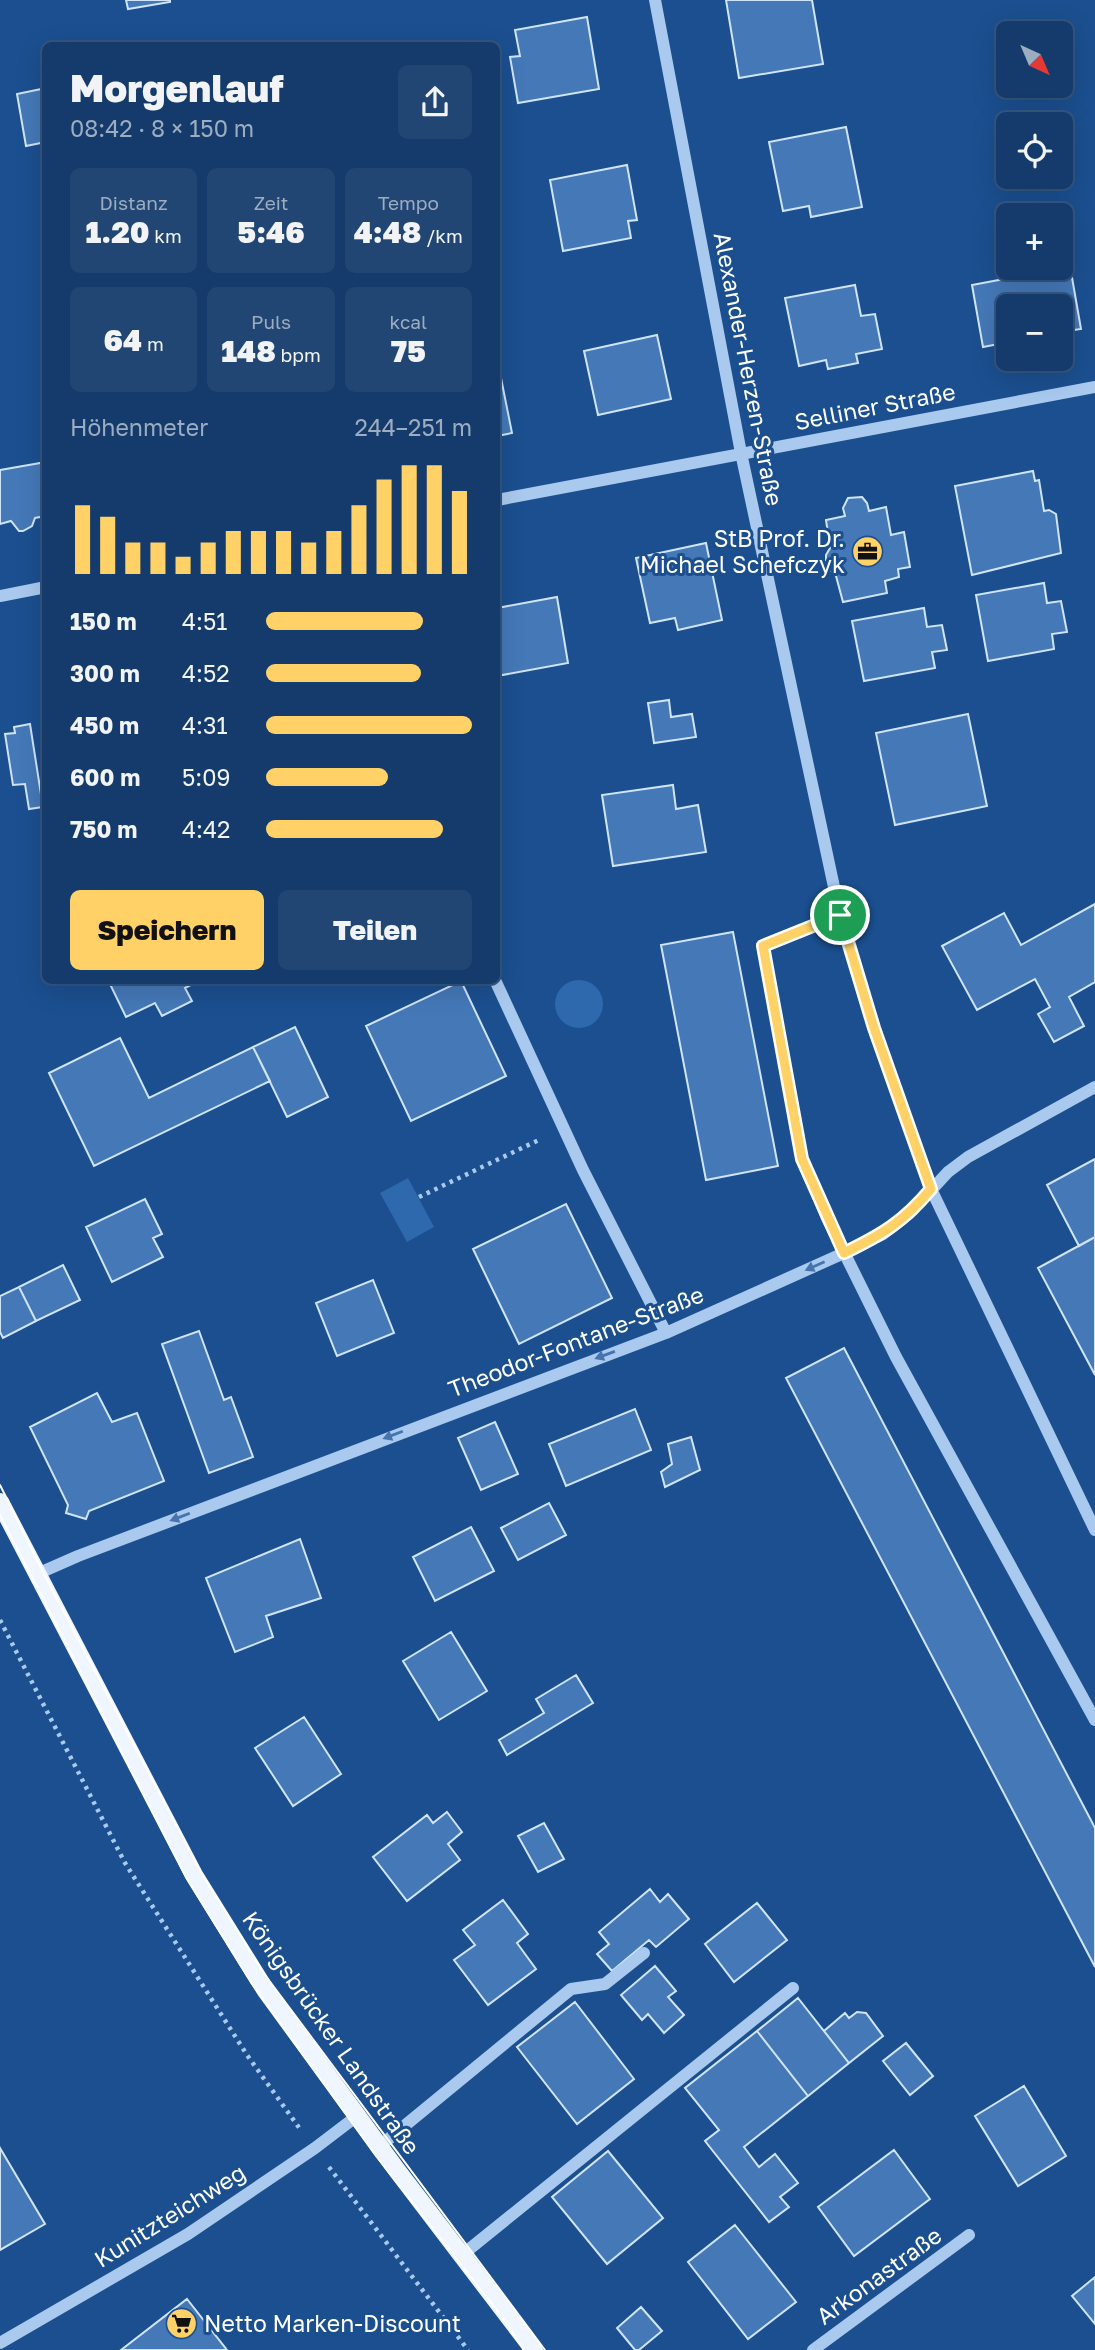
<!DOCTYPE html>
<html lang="de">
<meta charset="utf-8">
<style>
:root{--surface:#143b6b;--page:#214673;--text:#f1f3f6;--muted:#9dadc1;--line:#33557e;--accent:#ffd166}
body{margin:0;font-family:"Golos Text",sans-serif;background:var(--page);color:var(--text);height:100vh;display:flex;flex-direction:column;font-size:26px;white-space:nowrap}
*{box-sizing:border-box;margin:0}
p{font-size:23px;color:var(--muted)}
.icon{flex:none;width:38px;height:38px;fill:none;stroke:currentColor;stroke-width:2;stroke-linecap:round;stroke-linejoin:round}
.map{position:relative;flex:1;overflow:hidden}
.details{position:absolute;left:42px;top:42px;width:458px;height:942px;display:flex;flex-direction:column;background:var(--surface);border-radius:10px;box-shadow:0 7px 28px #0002,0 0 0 2px var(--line)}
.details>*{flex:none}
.needle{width:46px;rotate:136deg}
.tools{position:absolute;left:996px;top:21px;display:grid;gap:14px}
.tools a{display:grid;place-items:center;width:77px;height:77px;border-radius:10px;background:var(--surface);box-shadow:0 7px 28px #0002,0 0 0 2px var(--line);font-size:35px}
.pin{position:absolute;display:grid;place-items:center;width:60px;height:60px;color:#fff;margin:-30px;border:4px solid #fff;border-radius:50%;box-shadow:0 2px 7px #0007}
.round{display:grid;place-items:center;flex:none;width:74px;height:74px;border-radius:10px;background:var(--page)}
.headline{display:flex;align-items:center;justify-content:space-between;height:119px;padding:0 28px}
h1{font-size:38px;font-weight:800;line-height:52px}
.stats{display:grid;grid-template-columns:repeat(3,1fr);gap:10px;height:119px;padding:7px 28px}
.stats div{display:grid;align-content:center;border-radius:10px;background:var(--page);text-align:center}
.stats b{font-size:30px;font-weight:800}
.stats small{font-size:19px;font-weight:400}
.stats p{font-size:19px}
.chart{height:196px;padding:14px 28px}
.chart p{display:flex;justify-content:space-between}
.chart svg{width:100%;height:126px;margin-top:7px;stroke:var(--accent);stroke-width:6}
.primary-button{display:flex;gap:14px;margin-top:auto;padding:14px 28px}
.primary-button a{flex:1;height:80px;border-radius:10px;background:var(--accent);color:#111;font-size:28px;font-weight:800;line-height:80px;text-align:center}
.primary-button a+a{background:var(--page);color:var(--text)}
ul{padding:0 28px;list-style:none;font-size:23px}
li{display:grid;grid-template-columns:112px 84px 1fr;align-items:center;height:52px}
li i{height:18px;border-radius:9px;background:var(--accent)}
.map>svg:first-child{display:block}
</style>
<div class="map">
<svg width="1095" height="2350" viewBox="0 0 1095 2350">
<rect width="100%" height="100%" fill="#1b4f8f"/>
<path fill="#2e69ad" d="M555 1004a24 24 0 1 1 48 0a24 24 0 1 1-48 0Z
M408 1178 434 1227 407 1242 380 1193Z"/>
<path fill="#4478b7" stroke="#cfe3fa" stroke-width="2" d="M126 0H170V2L128 9Z
M726 0H812L823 64 739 78Z
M587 17 599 89 518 103 510 57 520 56 515 30Z
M46 88V142L26 146 17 94Z
M846 127 862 207 811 217 809 206 783 211 769 142Z
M627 165 637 220 628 221 631 238 563 251 550 180Z
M1070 266 1081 329 1060 332V306H1008V329L1003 330 1004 343 983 347 972 285 1020 276 1019 268H1050V269Z
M855 285 861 316 875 314 882 349 856 354 858 363 828 369 826 360 799 366 785 298Z
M657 335 671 399 598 415 584 351Z
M497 368H499L512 433 497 436Z
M46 462V516L35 518 32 526 23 531H19L11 521 0 524V470Z
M1033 471 1035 481 1039 480 1044 511 1049 510 1056 514 1061 553 972 575 955 486Z
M862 497 867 503 869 511 886 507 891 535 904 532 910 567 898 569 899 577 885 581 887 593 843 602 836 576 829 569 826 562V555L830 548 826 520 845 516 843 508 848 498Z
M706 543 722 620 678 630 675 618 650 623 636 558Z
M1044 583 1047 603 1061 601 1067 632 1052 634 1054 649 988 661 976 595Z
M557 597 568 663 497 676V608Z
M924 608 927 627 942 625 947 650 932 652 935 668 864 681 852 621Z
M669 700 671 717 692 714 696 737 654 743 648 703Z
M968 714 987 806 895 825 876 733Z
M30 724 43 807 29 809 25 784 13 785 5 734 15 733 14 727Z
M673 785 676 809 698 805 706 852 613 866 602 795Z
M1095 904V982L1069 997 1084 1026 1054 1042 1038 1014 1050 1007 1035 979 977 1010 942 946 1004 913 1021 945Z
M733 932 778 1166 706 1180 661 945Z
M108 980H200L185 988 192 1001 162 1016 155 1003 126 1017Z
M461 981 506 1076 411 1121 366 1026Z
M295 1027 328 1097 287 1117 253 1047Z
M120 1038 149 1098 253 1047 270 1081 94 1166 49 1073Z
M1095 1159V1237L1079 1246 1047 1185Z
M145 1199 162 1234 153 1238 163 1257 112 1282 86 1227Z
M566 1204 612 1298 519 1344 473 1249Z
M1095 1237V1375L1038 1268Z
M63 1265 80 1300 36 1321 19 1287Z
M373 1280 394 1333 337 1356 316 1303Z
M19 1287 36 1321 3 1338 0 1332V1296Z
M199 1331 224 1400 231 1397 253 1457 209 1473 162 1344Z
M844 1348 1095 1828V1967L786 1378Z
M97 1393 112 1422 137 1413 164 1481 89 1511 86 1519 66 1513 68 1505 30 1427Z
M635 1409 651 1450 566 1486 549 1444Z
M495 1422 518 1474 481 1490 458 1438Z
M691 1437 700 1470 665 1487 661 1472 672 1464 668 1444Z
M549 1503 566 1535 518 1560 501 1528Z
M471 1527 494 1571 435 1601 413 1557Z
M300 1539 321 1598 266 1616 273 1637 235 1652 206 1578Z
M451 1632 487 1691 439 1720 403 1661Z
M576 1675 593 1703 507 1755 499 1740 544 1713 536 1699Z
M304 1717 341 1774 293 1806 255 1748Z
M447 1812 462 1832 448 1844 460 1860 407 1901 373 1857 427 1815 433 1823Z
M544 1823 564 1859 538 1872 518 1836Z
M650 1889 660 1902 668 1894 689 1919 656 1947 649 1940 612 1971 597 1954 609 1944 599 1932Z
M503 1900 528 1934 517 1943 536 1969 488 2005 454 1960 475 1945 463 1930Z
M757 1903 787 1940 734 1982 705 1944Z
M655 1966 676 1991 668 1997 684 2015 664 2033 648 2014 642 2020 621 1995Z
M798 1998 849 2063 808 2096 757 2031Z
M575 2002 634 2079 577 2124 517 2047Z
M857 2012 866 2013 883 2036 849 2063 824 2031 845 2013 849 2018Z
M757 2031 808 2096 744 2147 759 2167 775 2154 798 2183 780 2197 789 2207 769 2222 705 2141 719 2130 685 2088Z
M906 2043 933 2076 910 2095 883 2061Z
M1024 2086 1066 2156 1018 2186 975 2116Z
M0 2148 45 2224 0 2250Z
M894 2150 930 2199 854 2256 818 2207Z
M608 2151 663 2218 607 2264 552 2197Z
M735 2225 796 2302 748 2339 688 2262Z
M1095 2277V2324L1072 2296Z
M187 2299 227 2350H121Z
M641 2307 662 2331 639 2350H635L617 2328Z"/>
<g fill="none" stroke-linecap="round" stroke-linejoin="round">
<path stroke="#a9c9ee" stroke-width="4.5" stroke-dasharray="3.5 5" stroke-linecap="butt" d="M419 1197 541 1139
M0 1620 125 1863 247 2055 300 2129
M329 2167 468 2350"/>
<path stroke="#a9c9ee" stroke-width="12" d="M655 0 741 453 840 915 874 1028 931 1189 1095 1530
M497 500 1095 387
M0 596 46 587
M840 915 763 946 802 1159 827 1218 896 1357 1095 1720
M495 980 583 1170 666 1333
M37 1574 78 1556 666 1333 844 1253 883 1234 910 1213 948 1172 968 1157 1095 1087
M380 2146 571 1989 605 1984 644 1953
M462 2255 793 1988
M0 2343 188 2234 315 2148 357 2116
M813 2350 969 2235"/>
<path stroke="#f0f6ff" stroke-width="18" d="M0 1502 194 1875 266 1991 396 2169 534 2350"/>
<path stroke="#fff" stroke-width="2" d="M0 1485 43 1572 202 1874 265 1975 545 2350
M0 1515 187 1879 252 1984 376 2156 503 2318 524 2350"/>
</g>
<defs><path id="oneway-solid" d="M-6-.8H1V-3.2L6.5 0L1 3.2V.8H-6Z" transform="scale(1.75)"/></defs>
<g fill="#4674ac">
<use href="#oneway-solid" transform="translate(815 1266) rotate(156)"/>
<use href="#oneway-solid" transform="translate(605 1355) rotate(160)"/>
<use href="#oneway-solid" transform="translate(393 1435) rotate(159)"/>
<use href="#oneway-solid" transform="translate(180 1517) rotate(159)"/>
</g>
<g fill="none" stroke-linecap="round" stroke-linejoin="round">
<defs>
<path id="route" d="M840 915 874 1028 931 1189C903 1222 883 1234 844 1253L802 1159 763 946Z"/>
</defs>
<use href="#route" stroke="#fff" stroke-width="14"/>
<use href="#route" stroke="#ffd166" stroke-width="9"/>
</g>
<defs>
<symbol id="office-disc" viewBox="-11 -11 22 22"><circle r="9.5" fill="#ffd166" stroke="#1b4f8f"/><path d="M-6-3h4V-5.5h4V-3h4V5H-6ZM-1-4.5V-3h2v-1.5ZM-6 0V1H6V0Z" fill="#111"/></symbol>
<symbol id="supermarket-disc" viewBox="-11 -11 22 22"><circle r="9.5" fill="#ffd166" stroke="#1b4f8f"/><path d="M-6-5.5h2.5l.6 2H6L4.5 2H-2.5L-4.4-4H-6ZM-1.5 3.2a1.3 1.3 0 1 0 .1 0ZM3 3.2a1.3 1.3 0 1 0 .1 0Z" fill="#111"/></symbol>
</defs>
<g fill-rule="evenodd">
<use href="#office-disc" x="850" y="534" width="35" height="35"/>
<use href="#supermarket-disc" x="164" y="2306" width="35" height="35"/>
</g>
<g text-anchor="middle" stroke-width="6" stroke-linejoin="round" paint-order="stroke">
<g font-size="23" fill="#fff" stroke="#1b4f8f">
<text transform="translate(748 369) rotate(79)" y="8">Alexander-Herzen-Straße</text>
<text transform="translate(875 407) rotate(-11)" y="8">Selliner Straße</text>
<text transform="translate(576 1342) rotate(-21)" y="8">Theodor-Fontane-Straße</text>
<text transform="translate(331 2033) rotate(55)" y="8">Königsbrücker Landstraße</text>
<text transform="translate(170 2216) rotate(-32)" y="8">Kunitzteichweg</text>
<text transform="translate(879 2276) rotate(-36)" y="8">Arkonastraße</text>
</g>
<g font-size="23" fill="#fff" stroke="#1b4f8f" text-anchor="end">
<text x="845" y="547">StB Prof. Dr.<tspan x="845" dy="26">Michael Schefczyk</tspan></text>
<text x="204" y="2332" text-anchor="start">Netto Marken-Discount</text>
</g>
</g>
</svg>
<div class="tools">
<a><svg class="needle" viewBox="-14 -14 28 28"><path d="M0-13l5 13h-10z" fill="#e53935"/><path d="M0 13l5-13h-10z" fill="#9dadc1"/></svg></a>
<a><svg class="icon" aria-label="locate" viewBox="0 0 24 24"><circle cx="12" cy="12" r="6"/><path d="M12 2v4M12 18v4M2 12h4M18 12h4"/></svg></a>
<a>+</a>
<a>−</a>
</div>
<div class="pin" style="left:840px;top:915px;background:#1e9e55"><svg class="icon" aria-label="arrive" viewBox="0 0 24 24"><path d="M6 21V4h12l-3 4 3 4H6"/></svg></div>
<section class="details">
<div class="headline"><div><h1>Morgenlauf</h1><p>08:42 · 8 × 150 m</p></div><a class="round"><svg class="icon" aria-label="share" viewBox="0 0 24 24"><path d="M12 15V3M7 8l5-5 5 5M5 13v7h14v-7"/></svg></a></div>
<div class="stats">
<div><p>Distanz</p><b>1.20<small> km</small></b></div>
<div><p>Zeit</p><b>5:46</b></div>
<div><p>Tempo</p><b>4:48<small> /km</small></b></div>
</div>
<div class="stats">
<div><b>64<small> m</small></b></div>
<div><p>Puls</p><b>148<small> bpm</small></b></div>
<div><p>kcal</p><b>75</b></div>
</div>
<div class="chart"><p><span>Höhenmeter</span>244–251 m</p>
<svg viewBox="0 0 160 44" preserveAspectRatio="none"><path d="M5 44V20M15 44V24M25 44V33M35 44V33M45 44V38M55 44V33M65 44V29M75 44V29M85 44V29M95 44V33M105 44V29M115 44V20M125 44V11M135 44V6M145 44V6M155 44V15"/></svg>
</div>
<ul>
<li><b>150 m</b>4:51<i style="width:76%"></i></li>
<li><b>300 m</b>4:52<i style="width:75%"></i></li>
<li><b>450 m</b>4:31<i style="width:100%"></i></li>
<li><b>600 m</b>5:09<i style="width:59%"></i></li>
<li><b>750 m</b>4:42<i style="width:86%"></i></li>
</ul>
<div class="primary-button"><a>Speichern</a><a>Teilen</a></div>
</section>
</div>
